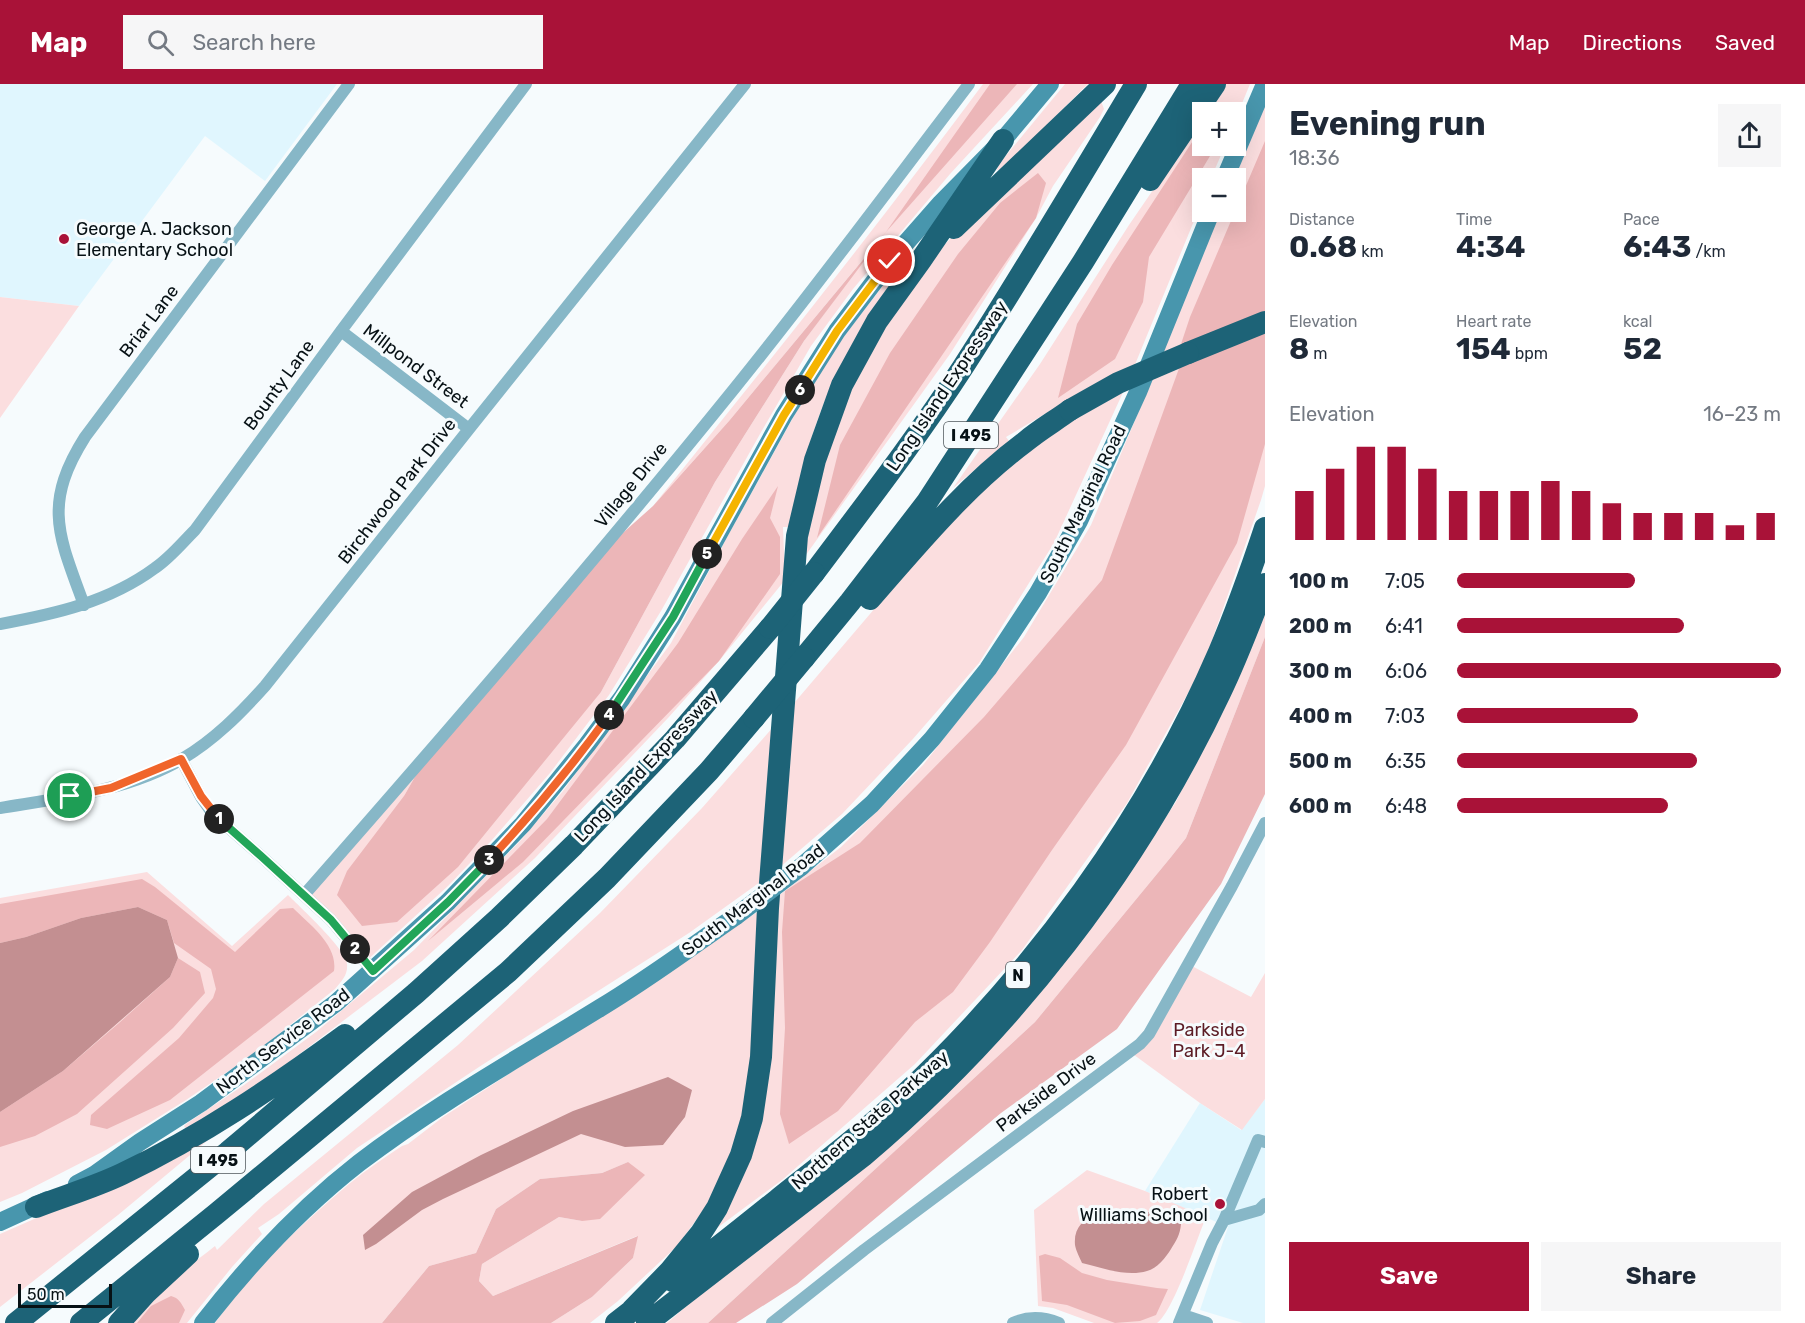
<!DOCTYPE html>
<meta charset="utf-8">
<style>
:root{--surface:#fff;--page:#f6f6f7;--text:#1f2937;--muted:#747a83;--accent:#a91238}
body{margin:0;font-family:Rubik,sans-serif;background:var(--page);color:var(--text);height:100vh;display:flex;flex-direction:column;font-size:22px;white-space:nowrap}
*{box-sizing:border-box;margin:0}
p{font-size:20px;color:var(--muted)}
.icon{flex:none;width:33px;height:33px;fill:none;stroke:currentColor;stroke-width:2;stroke-linecap:round;stroke-linejoin:round}
.map{position:relative;flex:1;overflow:hidden}
.sheet{display:flex;flex-direction:column;background:var(--surface);width:540px}
.sheet>*{flex:none}
.fabs{position:absolute;left:1192px;top:18px;display:grid;gap:12px}
.fabs a{display:grid;place-items:center;width:54px;height:54px;border-radius:0px;background:var(--surface);box-shadow:0 6px 24px #0002;font-size:30px}
.scale{position:absolute;left:18px;bottom:15px;width:94px;box-sizing:border-box;padding-left:6px;border:3px solid #071115;border-top:0;font-size:16px;line-height:21px;white-space:nowrap;color:#071115;-webkit-text-stroke:4px #f6fbfd;paint-order:stroke}
.pin{position:absolute;display:grid;place-items:center;width:51px;height:51px;color:#fff;margin:-26px;border:3px solid #fff;border-radius:50%;box-shadow:0 2px 6px #0007}
.km{position:absolute;width:30px;height:30px;margin:-15px;border-radius:50%;background:#222;color:#fff;font-size:16px;line-height:30px;text-align:center}
.round{display:grid;place-items:center;flex:none;width:63px;height:63px;border-radius:0px;background:var(--page)}
.overview{display:flex;align-items:center;justify-content:space-between;height:102px;padding:0 24px}
h1{font-size:33px;font-weight:700;line-height:45px}
.metrics{display:grid;grid-template-columns:repeat(3,1fr);gap:9px;height:102px;padding:6px 24px}
.metrics div{display:grid;align-content:center}
.metrics b{font-size:30px;font-weight:700}
.metrics small{font-size:16px;font-weight:400}
.metrics p{font-size:16px}
.chart{height:168px;padding:12px 24px}
.chart p{display:flex;justify-content:space-between}
.chart svg{width:100%;height:108px;margin-top:6px;stroke:var(--accent);stroke-width:6}
.button{display:flex;gap:12px;margin-top:auto;padding:12px 24px}
.button a{flex:1;height:69px;border-radius:0px;background:var(--accent);color:#fff;font-size:24px;font-weight:700;line-height:69px;text-align:center}
.button a+a{background:var(--page);color:var(--text)}
ul{padding:0 24px;list-style:none;font-size:20px}
li{display:grid;grid-template-columns:96px 72px 1fr;align-items:center;height:45px}
li i{height:15px;border-radius:8px;background:var(--accent)}
header{display:flex;align-items:center;gap:36px;box-sizing:border-box;height:84px;padding:0 30px;background:var(--accent);color:#fff}
header strong{font-size:28px}
nav{display:flex;gap:33px;margin-inline-start:auto;font-size:21px}
.search{width:420px;height:54px;background:var(--page);display:flex;align-items:center;gap:15px;box-sizing:border-box;padding:0 21px;border-radius:0px;color:var(--muted);font-size:22px}
main{display:flex;flex:1;min-height:0}
.map>svg:first-child{display:block}
</style>
<header>
<strong>Map</strong>
<div class="search"><svg class="icon" aria-label="search" viewBox="0 0 24 24"><circle cx="10" cy="10" r="6"/><path d="M15 15l6 6"/></svg>Search here</div>
<nav><a>Map</a><a>Directions</a><a>Saved</a></nav>
</header>
<main>
<div class="map">
<svg width="1265" height="1239" viewBox="0 0 1265 1239">
<rect width="100%" height="100%" fill="#f6fbfd"/>
<path fill="#e0f6fe" d="M0 0H337L265 97 205 52 79 222 0 213Z
M1265 1015V1239H1243L1200 1226 1228 1143 1145 1107 1200 1019 1241 1046Z"/>
<path fill="#fbdedf" d="M983 0H1033L950 90 853 205 811 262 760 350 661 527 609 611 550 689 492 756 448 802 363 880V863L304 811 428 670 404 712 601 608 715 398 804 257 875 161 729 337 653 422C765 283 877 143 983 0Z
M1065 0H1088L1002 85 997 86 999 80Z
M1226 0H1250L1236 34V28H1206Z
M1101 17 1104 25 1100 33 1053 102 1036 134 950 270 803 475 811 407 862 274 943 162 1002 105Z
M1265 19V227L1159 272 1220 128H1236V94H1234Z
M1203 33V62H1225L1211 94H1203V115L1134 283 1077 311 1006 353 1009 357 953 404 1040 280 1129 141Z
M899 181 902 186C884 214 864 242 847 272 816 324 802 384 789 443H783L785 496 719 577 668 634 535 774 422 877 252 1006 186 1045 184 1042 186 1040 244 1001 316 948 414 866 521 756 563 707 671 559 725 457 799 323 835 264Z
M0 213 79 222 0 334Z
M1265 245V402L1261 416 1203 582 1127 719 1022 866 915 980 782 1096 709 1150 748 1074 777 813 841 763 923 681 1024 553 1091 441 1154 291Z
M1125 304 1054 459 979 579 912 656 842 730 779 784 789 625 939 449 1000 387 1067 334Z
M1265 518V553L1186 754 1171 773 1035 938 708 1239H667L711 1201 1092 842 1176 718 1235 589Z
M774 642 763 796 689 849 482 981 357 1064 279 1130 258 1144 262 1150 232 1183 187 1239H132C153 1208 186 1185 215 1162L217 1166 264 1120 458 961 600 829 702 724Z
M147 788 232 862 288 811C300 823 347 866 347 880 348 891 342 897 335 905L255 969 186 1016 106 1066 22 1109 0 1118V814Z
M762 825 752 991 739 1051 713 1113 677 1162 618 1217 590 1239H551L592 1213 633 1174 637 1152 493 1212 479 1197 482 1180 559 1133 582 1137 628 1078 602 1089 540 1095 496 1125 476 1169 429 1182 382 1239H215C252 1187 300 1141 349 1100 366 1086 384 1074 402 1062L408 1060 443 1033Z
M1188 880 1251 913 1265 889V1015L1242 1046 1200 1019 1130 968Z
M219 1047 118 1131 0 1223V1150L116 1099Z
M1087 1086 1145 1107 1206 1133C1197 1155 1173 1228 1157 1239H1094L1053 1224 1038 1222 1034 1126Z"/>
<path fill="#ecb6b8" d="M990 0H1017L886 148 804 257 715 398 601 608 458 783 397 838 362 842 337 811 347 787 404 712 428 670 597 472 653 422 729 337 886 148Z
M1203 51V62H1209L1210 72 1149 173 1143 218 1115 275 1058 314 1077 240 1112 181 1196 52Z
M1265 57V227L1180 263 1190 233Z
M1038 89 1046 99 1036 134 817 454 840 361 890 269 958 170 1000 119Z
M1265 246V360L1237 459 1126 661 1052 766 990 858 953 908 915 938 838 1027 789 1060 780 1030 785 944 782 848 785 807 860 759 984 633 1102 496 1181 279Z
M778 402 770 434 780 453V490L719 577 523 778 428 857 547 735 678 559 742 455Z
M1265 553V710L1221 800 1117 945 1001 1029 797 1200 736 1239H708L1035 938 1171 773 1186 754Z
M142 795 155 803 235 868 280 825 293 824C310 841 338 861 334 887L170 1016 107 1045 90 1041 91 1031 179 954 213 914 216 905 211 885 174 859 167 836 138 823 81 834 26 853 0 859V820Z
M178 874 200 888 205 909 173 944 77 1030 35 1052 0 1063V1028L63 987 119 939 170 893Z
M628 1078 645 1091 600 1135 582 1137 559 1133 482 1180 479 1197 493 1212 638 1152 633 1174 592 1213 551 1239H382L429 1182 476 1169 496 1125 540 1095 602 1089Z
M1045 1170 1060 1174 1082 1189 1107 1196 1157 1204 1168 1205 1156 1231 1140 1237 1115 1239 1067 1221 1042 1217 1039 1172Z
M171 1212C179 1214 181 1219 185 1226L179 1239H137L151 1222Z"/>
<path fill="#c38f91" d="M138 823 167 836 178 874 170 893 63 987 0 1028V859L26 853 81 834Z
M668 993 692 1006 685 1033 663 1061 625 1063 581 1050 443 1115 422 1126 376 1160 365 1166 363 1151 412 1108 481 1071 573 1027Z
M1137 1126 1176 1133 1181 1140C1180 1151 1176 1157 1171 1165 1166 1173 1157 1185 1147 1187 1127 1193 1102 1184 1082 1179 1080 1174 1076 1167 1075 1161 1072 1127 1113 1127 1137 1126Z"/>
<g fill="none" stroke-linecap="round" stroke-linejoin="round">
<path stroke="#87b7c7" stroke-width="12" d="M341 247 469 345
M84 521C59 452 42 421 85 353L349 0
M0 540C55 530 109 518 155 484 170 474 182 459 195 446L341 247 526 0
M181 675 201 713 213 730 261 772 331 836 373 887
M0 724C61 714 128 707 182 675 214 656 240 630 265 602L469 345 745 0
M304 811C450 645 595 477 734 305 815 205 891 102 969 0
M1224 1136 1259 1126 1265 1120
M1183 1231 1207 1239
M772 1239 864 1166 1140 960 1149 950 1232 802 1265 739
M1013 1239C1028 1232 1044 1233 1059 1239
M1179 1239 1212 1159 1224 1136 1258 1056 1265 1058"/>
<path stroke="#4896ad" stroke-width="18" d="M1225 94 1265 0
M801 783 872 720 932 655 988 585 1038 509 1079 437 1138 308 1211 128
M77 1100 94 1091 140 1058 201 1019 336 919 448 818 523 740 587 661 622 614 673 533 784 331 837 247 890 177 941 119 1003 56 1050 0
M0 1138 48 1116
M203 1239C249 1180 300 1125 359 1079 435 1021 519 974 600 924 647 896 691 863 736 832"/>
<path stroke="#1d6377" stroke-width="22" d="M1150 96 1215 0
M954 144 1105 0
M1188 269 1265 238
M814 489C865 421 917 354 963 283 1023 190 1079 95 1136 0
M870 515C918 460 966 402 1025 358 1039 346 1055 337 1070 326
M804 574 850 518 927 418 1083 178 1192 0
M36 1123C64 1112 95 1103 122 1090 202 1052 274 1003 345 951
M673 1197C708 1172 743 1143 777 1116 819 1082 863 1050 902 1013 1035 888 1146 737 1219 568 1236 528 1251 486 1265 444
M632 1226 670 1187 701 1149 717 1124 741 1071 752 1034 761 973 768 824 797 452 815 376 842 301 877 237 921 176 1003 56
M16 1239 228 1068 416 909 499 834 574 761 675 655 770 544
M81 1239 216 1130 508 888 607 794 709 687 754 634
M119 1239 146 1209 188 1170
M616 1239 643 1218
M647 1239 863 1072C1013 945 1136 787 1220 609 1237 574 1251 537 1265 500"/>
<path stroke="#4896ad" stroke-width="18" d="M736 832 801 783"/>
<path stroke="#1d6377" stroke-width="22" d="M1070 326 1118 299 1188 269
M770 544 814 489
M754 634 804 574"/>
</g>
<g fill="none" stroke-linecap="round" stroke-linejoin="round">
<defs>
<path id="split-1" d="M70 712 111 704 181 675 201 712 219 735"/>
<path id="split-2" d="M219 735 261 772 331 836 355 865"/>
<path id="split-3" d="M355 865 373 887 448 818 489 776"/>
<path id="split-4" d="M489 776C532 730 572 682 609 631"/>
<path id="split-5" d="M609 631 673 533 707 470"/>
<path id="split-6" d="M707 470 784 331 800 306"/>
<path id="split-7" d="M800 306 837 247 890 177"/>
</defs>
<use href="#split-1" stroke="#fff" stroke-width="12"/>
<use href="#split-2" stroke="#fff" stroke-width="12"/>
<use href="#split-3" stroke="#fff" stroke-width="12"/>
<use href="#split-4" stroke="#fff" stroke-width="12"/>
<use href="#split-5" stroke="#fff" stroke-width="12"/>
<use href="#split-6" stroke="#fff" stroke-width="12"/>
<use href="#split-7" stroke="#fff" stroke-width="12"/>
<use href="#split-1" stroke="#f0652b" stroke-width="8"/>
<use href="#split-2" stroke="#22a559" stroke-width="8"/>
<use href="#split-3" stroke="#22a559" stroke-width="8"/>
<use href="#split-4" stroke="#f0652b" stroke-width="8"/>
<use href="#split-5" stroke="#22a559" stroke-width="8"/>
<use href="#split-6" stroke="#f5b400" stroke-width="8"/>
<use href="#split-7" stroke="#f5b400" stroke-width="8"/>
</g>
<g fill="#a91238" stroke="#f6fbfd" stroke-width="2">
<circle cx="64" cy="155" r="6"/>
<circle cx="1220" cy="1120" r="6"/>
</g>
<g text-anchor="middle" stroke-width="6" stroke-linejoin="round" paint-order="stroke">
<g fill="#f6fbfd" stroke="#4f575b" stroke-width="1.5">
<rect x="944" y="338" width="54" height="26" rx="4.5"/>
<rect x="1006" y="878" width="24" height="26" rx="4.5"/>
<rect x="191" y="1063" width="54" height="26" rx="4.5"/>
</g>
<g font-size="16" font-weight="bold" fill="#071115">
<text x="971" y="357">I 495</text>
<text x="1018" y="897">N</text>
<text x="218" y="1082">I 495</text>
</g>
<g font-size="18" fill="#071115" stroke="#f6fbfd" text-anchor="start">
<text x="76" y="151">George A. Jackson<tspan x="76" dy="21">Elementary School</tspan></text>
<text x="1208" y="1116" text-anchor="end">Robert<tspan x="1208" dy="21">Williams School</tspan></text>
</g>
<g font-size="18" fill="#071115" stroke="#f6fbfd">
<text transform="translate(149 237) rotate(-53)" y="6">Briar Lane</text>
<text transform="translate(416 282) rotate(37)" y="6">Millpond Street</text>
<text transform="translate(279 301) rotate(-54)" y="6">Bounty Lane</text>
<text transform="translate(947 302) rotate(-56)" y="6">Long Island Expressway</text>
<text transform="translate(631 401) rotate(-51)" y="6">Village Drive</text>
<text transform="translate(397 407) rotate(-52)" y="6">Birchwood Park Drive</text>
<text transform="translate(1083 420) rotate(-64)" y="6">South Marginal Road</text>
<text transform="translate(646 682) rotate(-47)" y="6">Long Island Expressway</text>
<text transform="translate(753 816) rotate(-37)" y="6">South Marginal Road</text>
<text transform="translate(283 957) rotate(-37)" y="6">North Service Road</text>
<text transform="translate(1046 1008) rotate(-37)" y="6">Parkside Drive</text>
<text transform="translate(870 1036) rotate(-41)" y="6">Northern State Parkway</text>
</g>
<g font-size="18" fill="#5c1c25" stroke="#f6fbfd">
<text x="1209" y="952">Parkside<tspan x="1209" dy="21">Park J-4</tspan></text>
</g>
</g>
</svg>
<div class="fabs">
<a>+</a>
<a>−</a>
</div>
<div class="scale">50 m</div>
<div class="pin" style="left:70px;top:712px;background:#1e9e55"><svg class="icon" aria-label="arrive" viewBox="0 0 24 24"><path d="M6 21V4h12l-3 4 3 4H6"/></svg></div>
<div class="pin" style="left:890px;top:177px;background:#d93025"><svg class="icon" aria-label="check" viewBox="0 0 24 24"><path d="M5 12l5 5 9-10"/></svg></div>
<b class="km" style="left:219px;top:735px">1</b>
<b class="km" style="left:355px;top:865px">2</b>
<b class="km" style="left:489px;top:776px">3</b>
<b class="km" style="left:609px;top:631px">4</b>
<b class="km" style="left:707px;top:470px">5</b>
<b class="km" style="left:800px;top:306px">6</b>
</div>
<section class="sheet">
<div class="overview"><div><h1>Evening run</h1><p>18:36</p></div><a class="round"><svg class="icon" aria-label="share" viewBox="0 0 24 24"><path d="M12 15V3M7 8l5-5 5 5M5 13v7h14v-7"/></svg></a></div>
<div class="metrics">
<div><p>Distance</p><b>0.68<small> km</small></b></div>
<div><p>Time</p><b>4:34</b></div>
<div><p>Pace</p><b>6:43<small> /km</small></b></div>
</div>
<div class="metrics">
<div><p>Elevation</p><b>8<small> m</small></b></div>
<div><p>Heart rate</p><b>154<small> bpm</small></b></div>
<div><p>kcal</p><b>52</b></div>
</div>
<div class="chart"><p><span>Elevation</span>16–23 m</p>
<svg viewBox="0 0 160 44" preserveAspectRatio="none"><path d="M5 44V24M15 44V15M25 44V6M35 44V6M45 44V15M55 44V24M65 44V24M75 44V24M85 44V20M95 44V24M105 44V29M115 44V33M125 44V33M135 44V33M145 44V38M155 44V33"/></svg>
</div>
<ul>
<li><b>100 m</b>7:05<i style="width:55%"></i></li>
<li><b>200 m</b>6:41<i style="width:70%"></i></li>
<li><b>300 m</b>6:06<i style="width:100%"></i></li>
<li><b>400 m</b>7:03<i style="width:56%"></i></li>
<li><b>500 m</b>6:35<i style="width:74%"></i></li>
<li><b>600 m</b>6:48<i style="width:65%"></i></li>
</ul>
<div class="button"><a>Save</a><a>Share</a></div>
</section>
</main>
